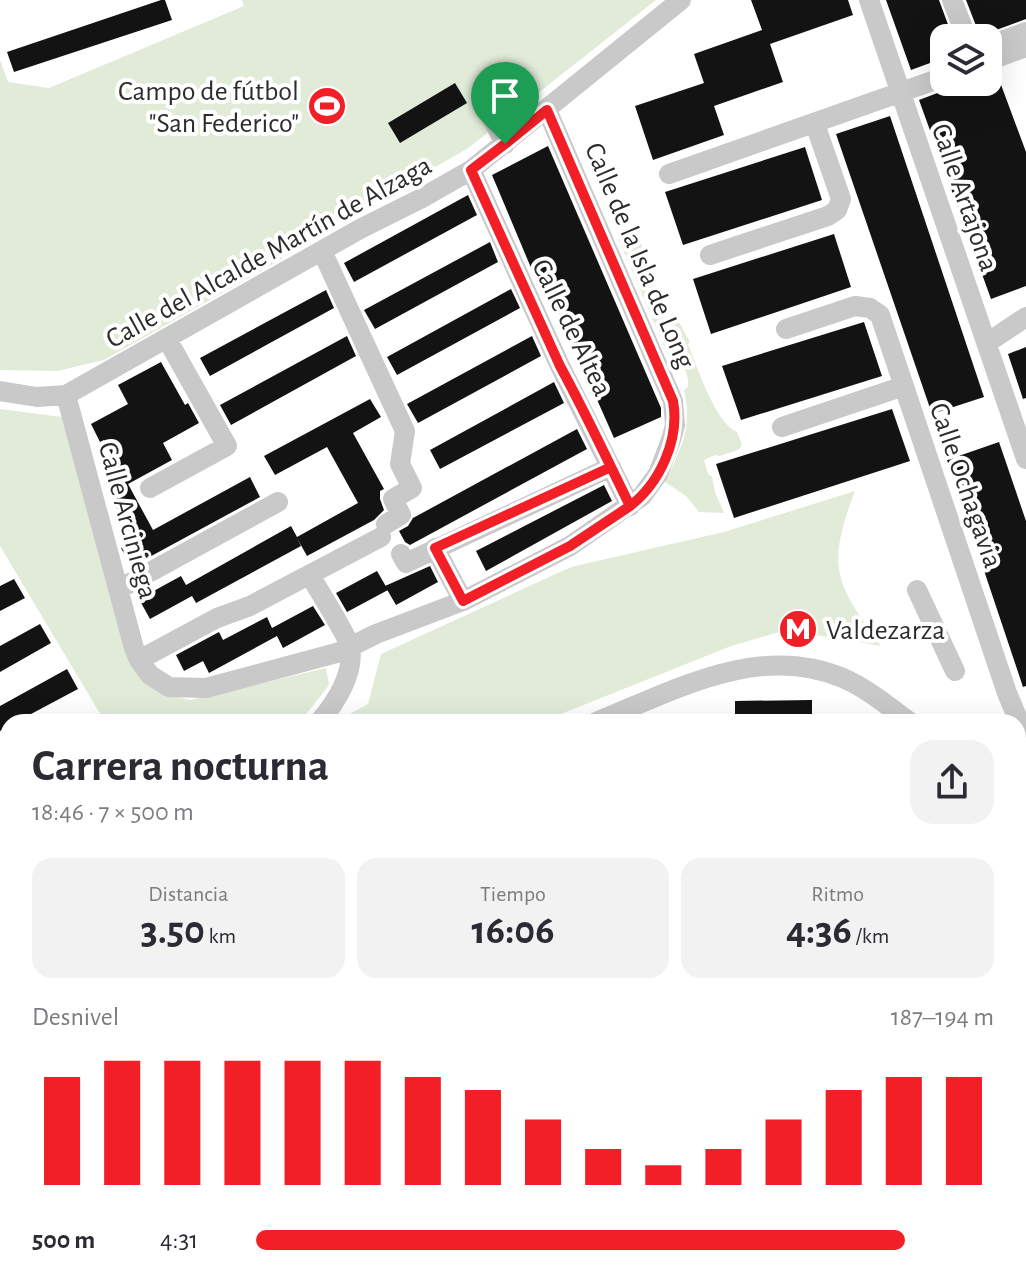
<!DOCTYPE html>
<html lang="es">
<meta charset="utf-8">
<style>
:root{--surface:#fff;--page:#f2f2f3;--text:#2b2b33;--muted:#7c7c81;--accent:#f21f27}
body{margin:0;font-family:"Alegreya Sans",sans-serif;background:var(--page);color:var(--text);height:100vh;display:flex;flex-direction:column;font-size:30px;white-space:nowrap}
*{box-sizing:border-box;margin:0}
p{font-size:26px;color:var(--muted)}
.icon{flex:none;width:44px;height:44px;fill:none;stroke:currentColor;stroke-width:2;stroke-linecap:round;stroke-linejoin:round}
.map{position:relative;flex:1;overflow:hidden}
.sheet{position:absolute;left:0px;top:714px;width:1026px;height:572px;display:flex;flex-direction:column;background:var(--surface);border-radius:24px 24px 0 0;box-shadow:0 8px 32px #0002}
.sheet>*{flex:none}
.buttons{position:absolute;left:930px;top:24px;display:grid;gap:16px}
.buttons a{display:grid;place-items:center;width:72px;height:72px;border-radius:16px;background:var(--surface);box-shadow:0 8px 32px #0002;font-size:40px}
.pin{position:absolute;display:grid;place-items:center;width:68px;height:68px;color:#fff;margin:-82px -34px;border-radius:50% 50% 50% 0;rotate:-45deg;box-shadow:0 0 8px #0007}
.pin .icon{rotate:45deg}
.round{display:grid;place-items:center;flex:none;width:84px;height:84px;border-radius:24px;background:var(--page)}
.overview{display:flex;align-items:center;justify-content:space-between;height:136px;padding:0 32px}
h1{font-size:44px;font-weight:700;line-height:60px}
.figures{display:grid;grid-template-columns:repeat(3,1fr);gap:12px;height:136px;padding:8px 32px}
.figures div{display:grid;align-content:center;border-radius:20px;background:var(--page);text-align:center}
.figures b{font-size:40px;font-weight:700}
.figures small{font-size:22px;font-weight:400}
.figures p{font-size:22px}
.chart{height:224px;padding:16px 32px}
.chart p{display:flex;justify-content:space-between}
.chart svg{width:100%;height:144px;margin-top:8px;stroke:var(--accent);stroke-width:6}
ul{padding:0 32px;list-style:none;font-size:26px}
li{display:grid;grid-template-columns:128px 96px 1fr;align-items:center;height:60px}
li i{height:20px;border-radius:10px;background:var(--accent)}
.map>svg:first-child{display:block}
</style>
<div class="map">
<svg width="1026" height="1286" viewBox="0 0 1026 1286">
<rect width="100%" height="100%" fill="#fff"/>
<path fill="#e1ebd8" d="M242 0H656L467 149 282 254V259L104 360 57 371 0 370V60L8 82 49 88 244 6Z
M636 227 664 317 676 374 619 240Z
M676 317 690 342 688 344C697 366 715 423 737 432L742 445 738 450 719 456 715 455 704 460 708 474 712 477 715 492 724 513 699 512 686 496 665 482C681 448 693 429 684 390L688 387V380L672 318Z
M0 409 62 417 133 659 169 695 190 700 326 668 329 685 300 722H105L0 546Z
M855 491C826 567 835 583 881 646L786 630 731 646 541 722H335L368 704 381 654 571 567 724 532Z
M1026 1089V1229L1018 1230V1093Z"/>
<path fill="#131313" d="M161 0H165L172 20 14 72 7 52Z
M751 0H848L853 15 770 44 783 82 714 106 724 135 653 160 635 106 704 83 694 54 762 30Z
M886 0H939L953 38H944V64L932 67 930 63 911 70Z
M966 0H1026V19L980 36Z
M956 82H1000L1026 152V286L991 299 919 100 948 89Z
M455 83 467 103 400 143 388 123Z
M890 116 984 397 932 414 836 134Z
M548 146 661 408V417L614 438 549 291 542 294 492 175Z
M805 147 822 200 683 245 665 192Z
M468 195 477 215 354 282 344 263Z
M834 234 851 287 711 334 693 279Z
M490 242 498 262 375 329 364 310Z
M511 289 520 308 397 375 387 357Z
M326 290 334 308 210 376 200 358Z
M864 322 882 376 741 420 722 366Z
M347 336 356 356 231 425 220 405Z
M532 336 541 356 418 423 407 404Z
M1026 347V398L1023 399 1008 354Z
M161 362 185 405 188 403 199 423 163 443 172 460 128 484 153 530 250 477 260 497 131 567 121 548 134 541 107 490 125 479 104 440 100 442 91 424 128 404 118 385Z
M554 382 564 403 440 469 430 450Z
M370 399 381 417 353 433 384 489 380 491V499L384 510 374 520 307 556 297 538 301 546 196 603 192 596 150 619 139 599 181 576 186 585 291 526 297 537 358 503 327 447 275 475 264 456Z
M892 409 910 461 734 518 716 464Z
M577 429 587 449 410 545 405 542 399 531 408 526 413 518Z
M999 442 1026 521V686L1023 687 947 460Z
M604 485 612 501 486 571 476 551Z
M430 566 438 582 396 605 385 586Z
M377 571 388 590 347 612 336 593Z
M14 579 25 598 0 611V586Z
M313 606 325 625 283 648 277 636 209 673 203 661 184 671 176 655 219 632 223 640 267 617 272 628Z
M40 624 51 643 0 672V646Z
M67 669 78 689 16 722H8V727L0 731V706Z
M812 700V722H735V701Z"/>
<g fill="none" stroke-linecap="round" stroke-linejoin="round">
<path stroke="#c9c9c9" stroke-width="20" d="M869 0 1026 459
M952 0 967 38
M988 46 1026 32
M988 61 1026 47
M488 110 505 144
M471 170 560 366 630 506
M669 174 944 77
M322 251 405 431 400 464 412 488 393 499 401 515 386 524
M710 255 828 216 837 210 841 199 815 124
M786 329 855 306 870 308 880 315 1007 693 1026 738
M987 343 1026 317
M0 391 37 397 66 395 360 229 422 198 471 170 681 0
M66 395 134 648 139 660 150 675 169 687 206 688 340 652 376 634 463 601 570 546 642 496 658 474 671 440 675 425 673 401 547 110
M782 427 904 386
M150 488 227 446 167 339
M435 548 463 601
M401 554 406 563 611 467
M310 575C318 590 347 634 350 647 355 673 335 704 319 722
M119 589 278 502
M917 590 955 671
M139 660 217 618 250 606 381 537
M596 722C673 691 759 642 843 678 868 689 888 706 910 722
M1018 837 1026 848
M1018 870 1026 865
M0 871 8 873
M1018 995 1026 990
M0 1037 8 1036
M1018 1073 1026 1068
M0 1150 8 1123
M1018 1258 1026 1257
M0 1261 8 1260
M182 1278 183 1286
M307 1278 308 1286
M822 1278 824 1280 844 1278
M0 1283 37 1278
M447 1286V1278"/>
<path stroke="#a4a4a4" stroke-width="26" d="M1018 1016 1026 1010
M1018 1048 1026 1043
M676 1286 683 1278
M702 1286 710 1278"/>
</g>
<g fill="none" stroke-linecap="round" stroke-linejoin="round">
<defs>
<path id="route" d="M505 144 471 170 560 366C585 412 607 459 630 506L570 546 463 601 435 548 611 467 630 506C660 483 680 439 673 401L547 110 505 144"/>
</defs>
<use href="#route" stroke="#fff" stroke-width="16"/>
<use href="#route" stroke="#f21f27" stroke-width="10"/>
</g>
<defs>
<symbol id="stadium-disc" viewBox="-11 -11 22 22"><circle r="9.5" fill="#f21f27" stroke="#fff"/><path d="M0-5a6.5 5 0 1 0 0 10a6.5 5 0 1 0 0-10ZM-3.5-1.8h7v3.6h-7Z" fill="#fff"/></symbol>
<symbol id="metro-disc" viewBox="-11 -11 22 22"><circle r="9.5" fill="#f21f27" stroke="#fff"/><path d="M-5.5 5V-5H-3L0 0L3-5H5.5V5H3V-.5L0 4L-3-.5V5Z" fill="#fff"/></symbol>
</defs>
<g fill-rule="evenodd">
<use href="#stadium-disc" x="305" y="84" width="44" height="44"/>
<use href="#metro-disc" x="776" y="607" width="44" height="44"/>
</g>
<g text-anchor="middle" stroke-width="8" stroke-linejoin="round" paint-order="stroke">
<g font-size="28" fill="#2c2c2c" stroke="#fff" text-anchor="end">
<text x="299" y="100">Campo de fútbol<tspan x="299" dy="32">"San Federico"</tspan></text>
<text x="826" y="639" text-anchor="start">Valdezarza</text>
</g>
<g font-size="28" fill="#2c2c2c" stroke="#fff">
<text transform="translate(966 197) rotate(71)" y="10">Calle Artajona</text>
<text transform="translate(268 251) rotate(-29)" y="10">Calle del Alcalde Martín de Alzaga</text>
<text transform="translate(641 255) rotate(67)" y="10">Calle de la Isla de Long</text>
<text transform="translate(573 327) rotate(64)" y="10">Calle de Altea</text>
<text transform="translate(967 485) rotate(71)" y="10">Calle Ochagavia</text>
<text transform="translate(129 520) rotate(75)" y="10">Calle Arciniega</text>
</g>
</g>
</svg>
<div class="buttons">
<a><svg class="icon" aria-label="layers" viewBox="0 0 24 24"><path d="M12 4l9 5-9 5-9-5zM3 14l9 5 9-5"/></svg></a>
</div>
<div class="pin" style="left:505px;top:144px;background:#1e9e55"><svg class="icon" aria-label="arrive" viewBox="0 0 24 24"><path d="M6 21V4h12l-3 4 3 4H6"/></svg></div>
<section class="sheet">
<div class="overview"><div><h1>Carrera nocturna</h1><p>18:46 · 7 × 500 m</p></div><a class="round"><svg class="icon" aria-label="share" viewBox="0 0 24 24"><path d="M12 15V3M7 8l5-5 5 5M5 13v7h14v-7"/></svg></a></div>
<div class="figures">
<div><p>Distancia</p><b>3.50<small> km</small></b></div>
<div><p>Tiempo</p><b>16:06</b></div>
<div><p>Ritmo</p><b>4:36<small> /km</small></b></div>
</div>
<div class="chart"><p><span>Desnivel</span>187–194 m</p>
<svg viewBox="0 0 160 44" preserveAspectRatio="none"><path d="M5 44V11M15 44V6M25 44V6M35 44V6M45 44V6M55 44V6M65 44V11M75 44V15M85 44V24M95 44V33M105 44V38M115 44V33M125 44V24M135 44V15M145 44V11M155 44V11"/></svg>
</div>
<ul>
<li><b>500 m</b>4:31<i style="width:88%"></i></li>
</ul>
</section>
</div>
